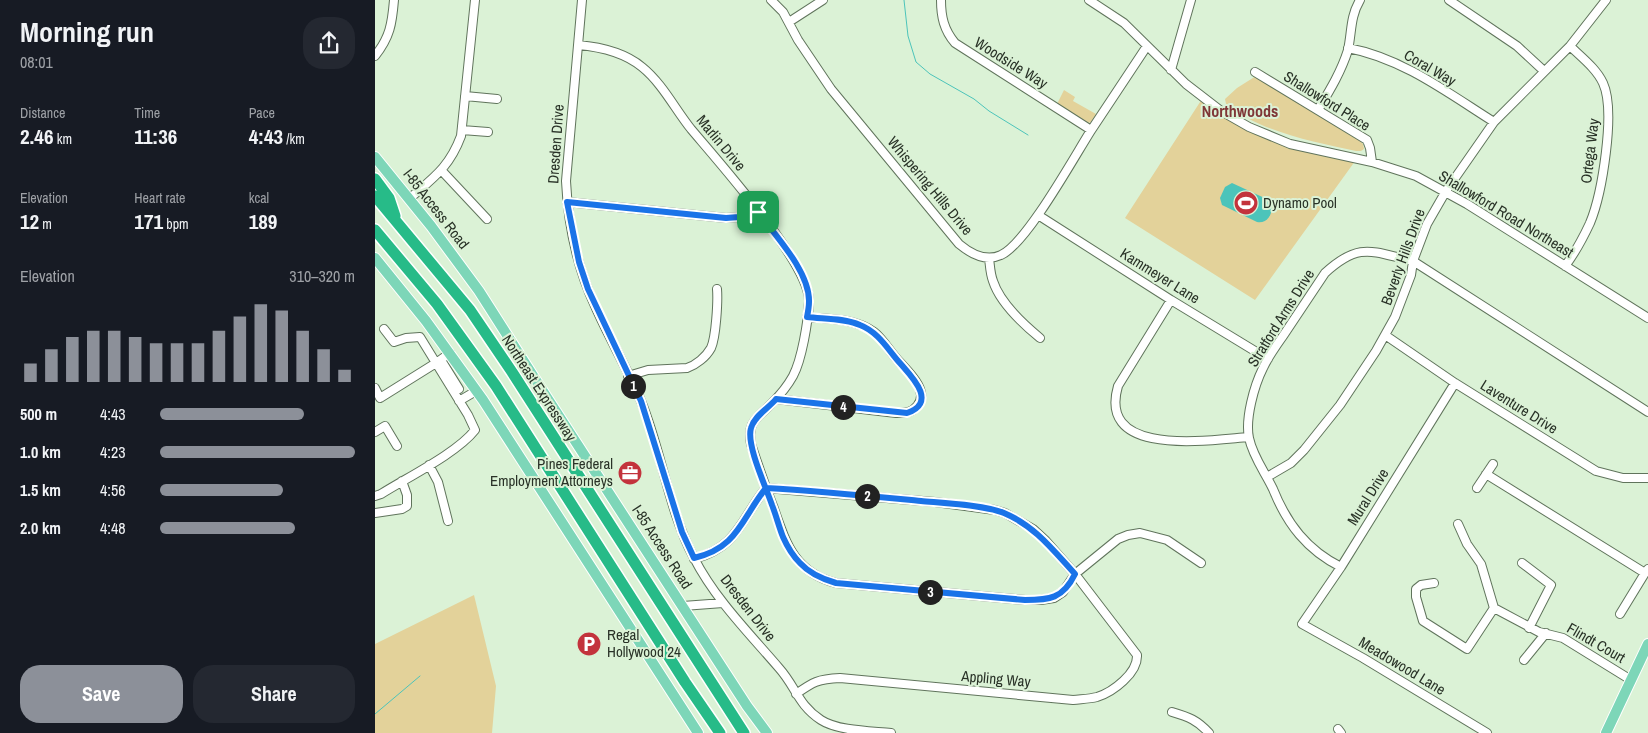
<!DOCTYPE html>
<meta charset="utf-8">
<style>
:root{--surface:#171b24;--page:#242831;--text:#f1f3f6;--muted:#9ea1a6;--accent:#8c9099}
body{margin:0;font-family:"Archivo Narrow",sans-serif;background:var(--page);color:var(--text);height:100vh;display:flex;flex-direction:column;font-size:19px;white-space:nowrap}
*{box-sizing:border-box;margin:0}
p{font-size:16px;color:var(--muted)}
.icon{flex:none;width:28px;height:28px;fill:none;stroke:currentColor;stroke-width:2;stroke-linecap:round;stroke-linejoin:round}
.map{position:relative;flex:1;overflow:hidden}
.side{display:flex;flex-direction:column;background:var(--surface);width:375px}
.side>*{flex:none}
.pin{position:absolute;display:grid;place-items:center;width:42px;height:42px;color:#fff;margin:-21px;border-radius:10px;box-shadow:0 2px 8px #0006}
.km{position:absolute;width:25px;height:25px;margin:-12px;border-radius:50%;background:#222;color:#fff;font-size:14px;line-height:25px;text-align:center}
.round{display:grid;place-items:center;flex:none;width:52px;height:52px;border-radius:20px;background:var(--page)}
.head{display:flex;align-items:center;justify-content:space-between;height:85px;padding:0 20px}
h1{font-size:28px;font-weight:800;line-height:38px}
.stats{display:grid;grid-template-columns:repeat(3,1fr);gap:8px;height:85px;padding:5px 20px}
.stats div{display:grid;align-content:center}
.stats b{font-size:21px;font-weight:800}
.stats small{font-size:14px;font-weight:400}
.stats p{font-size:14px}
.chart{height:140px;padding:10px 20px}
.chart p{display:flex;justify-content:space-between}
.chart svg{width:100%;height:90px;margin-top:5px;stroke:var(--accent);stroke-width:6}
.action{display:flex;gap:10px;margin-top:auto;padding:10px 20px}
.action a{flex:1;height:58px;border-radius:20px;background:var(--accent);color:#fff;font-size:20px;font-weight:800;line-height:58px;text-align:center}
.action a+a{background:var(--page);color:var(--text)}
ul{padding:0 20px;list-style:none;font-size:16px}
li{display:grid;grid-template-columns:80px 60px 1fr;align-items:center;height:38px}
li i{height:12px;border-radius:6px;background:var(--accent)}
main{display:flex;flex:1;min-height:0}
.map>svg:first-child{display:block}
</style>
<main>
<section class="side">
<div class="head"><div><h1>Morning run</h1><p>08:01</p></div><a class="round"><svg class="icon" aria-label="share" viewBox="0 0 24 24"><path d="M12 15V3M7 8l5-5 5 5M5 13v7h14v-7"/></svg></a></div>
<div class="stats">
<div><p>Distance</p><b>2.46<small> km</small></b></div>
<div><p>Time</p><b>11:36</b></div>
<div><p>Pace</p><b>4:43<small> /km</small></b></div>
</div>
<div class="stats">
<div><p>Elevation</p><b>12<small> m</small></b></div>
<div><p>Heart rate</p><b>171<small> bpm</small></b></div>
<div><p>kcal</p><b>189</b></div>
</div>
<div class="chart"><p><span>Elevation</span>310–320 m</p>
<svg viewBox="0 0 160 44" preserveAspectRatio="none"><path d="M5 44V35M15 44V28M25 44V22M35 44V19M45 44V19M55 44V22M65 44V25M75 44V25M85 44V25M95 44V19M105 44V12M115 44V6M125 44V9M135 44V19M145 44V28M155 44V38"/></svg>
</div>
<ul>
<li><b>500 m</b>4:43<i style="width:74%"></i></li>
<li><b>1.0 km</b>4:23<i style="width:100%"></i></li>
<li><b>1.5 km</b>4:56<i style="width:63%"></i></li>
<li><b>2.0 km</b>4:48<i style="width:69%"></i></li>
</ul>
<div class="action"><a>Save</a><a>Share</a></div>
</section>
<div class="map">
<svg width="1273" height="733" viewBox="0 0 1273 733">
<rect width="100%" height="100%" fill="#dbf2d6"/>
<path fill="#e3d29a" d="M881 76 984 140 988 144 989 149 986 151H981C938 142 886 132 851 104L850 99 862 88Z
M689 90 700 97 698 101 721 114 716 122 713 123 710 122 682 104Z
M827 99 869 123 923 145 983 157 880 300 750 218Z
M99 595 121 686 117 733H0V644Z"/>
<path fill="#4cc4ba" d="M857 183 896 201C899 211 894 224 882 222L847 205 845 198 850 187Z"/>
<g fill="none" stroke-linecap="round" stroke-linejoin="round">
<path stroke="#4cc4ba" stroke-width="1" d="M529 0 533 36 541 62 555 74 599 99 614 111 653 135
M0 714 45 676"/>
<defs>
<path id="minor" d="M207 0 191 181C193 224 202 267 220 306 234 338 252 368 266 401 287 452 293 509 319 558 340 599 374 633 404 668 421 687 423 705 446 720 463 731 496 731 516 733
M396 0 408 12 423 40 456 89 584 244C596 254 611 262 626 255 651 244 698 159 715 132 734 103 753 75 772 46
M566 0C566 17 569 30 580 43L716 130
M714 0 749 23 811 84 846 111 874 127 915 144 997 162 1041 176 1092 204 1273 318
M1074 0 1142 46 1169 71
M414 22 448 0
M203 45C226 47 249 52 267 67 287 83 300 109 316 129 342 160 436 265 434 302 433 322 427 359 418 376 413 385 405 395 397 403 391 410 381 416 377 425 374 431 375 438 376 444 383 465 390 486 398 506 411 543 419 572 461 583L650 600H666L679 598 688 592 700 574 743 539 753 535 765 533 792 540 826 563
M973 48C1027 58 1073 93 1119 122
M0 56C15 37 17 24 19 0
M796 70 816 0
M880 72 992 140 995 148 997 162
M90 96 122 99
M943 110C955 90 966 72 973 50 977 31 975 17 985 0
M87 130 113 132
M67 171 112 219
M34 199C58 178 74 168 86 136L100 0
M192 202 351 218 364 217 383 212
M663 215 796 300 893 359
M614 258C615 265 615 273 618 281 625 303 648 324 665 338
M1190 266C1200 253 1208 238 1215 223 1227 194 1241 111 1228 83 1221 68 1206 57 1195 46
M796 300 743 386C722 458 834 440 873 437
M1010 335 1080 383 1221 471 1248 478H1273
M66 360 84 389
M253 376 273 370 312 368C321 365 331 357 336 348 341 337 343 301 342 289
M1080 383 966 567 927 624 988 658 1112 733
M0 388 5 398 61 363 75 353
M401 399 521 413C530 413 537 413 542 406 556 390 531 370 521 358 514 350 507 338 499 332 480 318 454 319 432 317
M84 401 101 391
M0 432 10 426 22 446
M54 465 63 482 73 521
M1111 474 1270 573 1273 569
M892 477 916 463 929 450 965 405 1001 351 1020 317 1036 275 1038 261 1052 224 1071 191 1119 122 1195 46 1231 0
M1102 488 1118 464
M0 496 6 494C33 477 82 453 100 430L93 415 45 337 31 338 19 342 9 329
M0 513 27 509 32 506V495L27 481
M1083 524 1092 544 1106 564 1119 608
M319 559C364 546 365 520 391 488L560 502 620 510 630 513 658 529 671 541 700 574 762 655C763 673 738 692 722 697 714 699 706 699 698 700L465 678C443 679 438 682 421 694
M1147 563 1176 585 1154 628
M966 567C932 550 912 524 898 489 890 472 878 457 874 438 870 419 879 386 888 368 893 357 901 346 908 336 922 315 936 294 950 273 985 241 997 252 1038 261L1273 412
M1059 583 1046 585 1041 589V597L1048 621 1092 649 1119 608
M308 606 348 603
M1119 608 1164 632 1188 638 1256 680
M1245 614 1270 573
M1149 660 1171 633
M797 712C814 717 822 720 834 733
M963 729 966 733"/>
<path id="major" d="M0 157 56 226 104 291 169 393 372 706 392 733
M0 258 51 321 108 400 323 733
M1231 733 1273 644"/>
<path id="highway" d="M0 179 14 198 20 216
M0 196 95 310 137 372 369 733
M0 230 62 304 121 386 310 682 345 733"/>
</defs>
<use href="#minor" stroke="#60745c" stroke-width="10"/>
<use href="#major" stroke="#fff" stroke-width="12"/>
<use href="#highway" stroke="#fff" stroke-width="14"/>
<use href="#minor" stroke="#fff" stroke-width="8"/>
<use href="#major" stroke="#7dd6b8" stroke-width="10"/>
<use href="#highway" stroke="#27bb88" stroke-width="11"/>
</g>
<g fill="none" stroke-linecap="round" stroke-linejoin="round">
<defs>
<path id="route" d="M383 212 364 217 351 218 192 202 204 262 213 289 266 401 307 532 319 558C363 548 366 519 391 488 443 491 494 496 546 501 568 503 610 505 629 513 660 526 678 550 700 574 688 599 674 600 650 600L461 583C447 579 435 574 425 563 418 556 412 546 408 537 404 527 401 515 397 505 391 487 371 445 376 428 379 416 394 408 401 399L532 413C564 402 535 375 524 362 512 348 503 332 485 325 469 318 449 319 432 317 433 312 434 307 434 302 435 272 400 235 383 212"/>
</defs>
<use href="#route" stroke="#fff" stroke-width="10"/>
<use href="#route" stroke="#1a73e8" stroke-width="6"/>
</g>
<defs>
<symbol id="stadium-disc" viewBox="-11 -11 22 22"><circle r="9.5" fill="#c3333c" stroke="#dbf2d6"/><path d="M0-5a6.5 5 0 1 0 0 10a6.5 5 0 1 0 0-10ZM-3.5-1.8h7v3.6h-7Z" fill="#fff"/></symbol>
<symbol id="office-disc" viewBox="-11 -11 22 22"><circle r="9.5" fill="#c3333c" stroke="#dbf2d6"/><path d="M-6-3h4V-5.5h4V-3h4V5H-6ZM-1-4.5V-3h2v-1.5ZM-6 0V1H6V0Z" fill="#fff"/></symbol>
<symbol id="parking-disc" viewBox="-11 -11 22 22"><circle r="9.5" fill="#c3333c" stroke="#dbf2d6"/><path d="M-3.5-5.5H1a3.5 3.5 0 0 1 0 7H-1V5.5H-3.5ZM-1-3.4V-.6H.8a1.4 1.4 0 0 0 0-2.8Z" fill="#fff"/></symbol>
</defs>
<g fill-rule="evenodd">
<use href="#stadium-disc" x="857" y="189" width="28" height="28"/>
<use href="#office-disc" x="241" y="459" width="28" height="28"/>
<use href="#parking-disc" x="200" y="630" width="28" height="28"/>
</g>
<g text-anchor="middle" stroke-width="4" stroke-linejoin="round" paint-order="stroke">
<g font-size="15" fill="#293227" stroke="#dbf2d6">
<text transform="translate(636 63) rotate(32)" y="5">Woodside Way</text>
<text transform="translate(1055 68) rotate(30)" y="5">Coral Way</text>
<text transform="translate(952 101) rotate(32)" y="5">Shallowford Place</text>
<text transform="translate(346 143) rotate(50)" y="5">Marlin Drive</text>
<text transform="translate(181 144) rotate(-86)" y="5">Dresden Drive</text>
<text transform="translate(1215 151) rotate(-83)" y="5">Ortega Way</text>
<text transform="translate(555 186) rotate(50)" y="5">Whispering Hills Drive</text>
<text transform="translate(61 209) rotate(52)" y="5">I-85 Access Road</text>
<text transform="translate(1131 214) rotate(31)" y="5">Shallowford Road Northeast</text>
<text transform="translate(1028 257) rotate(-70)" y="5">Beverly Hills Drive</text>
<text transform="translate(785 276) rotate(32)" y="5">Kammeyer Lane</text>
<text transform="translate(906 318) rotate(-58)" y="5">Stratford Arms Drive</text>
<text transform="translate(164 388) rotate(57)" y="5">Northeast Expressway</text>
<text transform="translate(1144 407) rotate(32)" y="5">Laventure Drive</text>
<text transform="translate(993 497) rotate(-58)" y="5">Mural Drive</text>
<text transform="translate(287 547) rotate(57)" y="5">I-85 Access Road</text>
<text transform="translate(373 608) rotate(52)" y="5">Dresden Drive</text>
<text transform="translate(1221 643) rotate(30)" y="5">Flindt Court</text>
<text transform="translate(1027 666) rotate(31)" y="5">Meadowood Lane</text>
<text transform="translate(621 679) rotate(5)" y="5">Appling Way</text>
</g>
<g font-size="15" fill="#293227" stroke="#dbf2d6" text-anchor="start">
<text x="888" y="208">Dynamo Pool</text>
<text x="238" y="469" text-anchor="end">Pines Federal<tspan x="238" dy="17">Employment Attorneys</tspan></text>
<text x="232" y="640">Regal<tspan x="232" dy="17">Hollywood 24</tspan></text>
</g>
<g font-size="16" font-weight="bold" fill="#7f3737" stroke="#dbf2d6">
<text x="865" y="117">Northwoods</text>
</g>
</g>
</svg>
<div class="pin" style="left:383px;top:212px;background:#1e9e55"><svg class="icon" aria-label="arrive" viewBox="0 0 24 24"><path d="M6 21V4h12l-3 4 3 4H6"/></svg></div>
<b class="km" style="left:258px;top:386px">1</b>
<b class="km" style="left:492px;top:496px">2</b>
<b class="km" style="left:555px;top:592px">3</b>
<b class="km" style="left:468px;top:407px">4</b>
</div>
</main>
